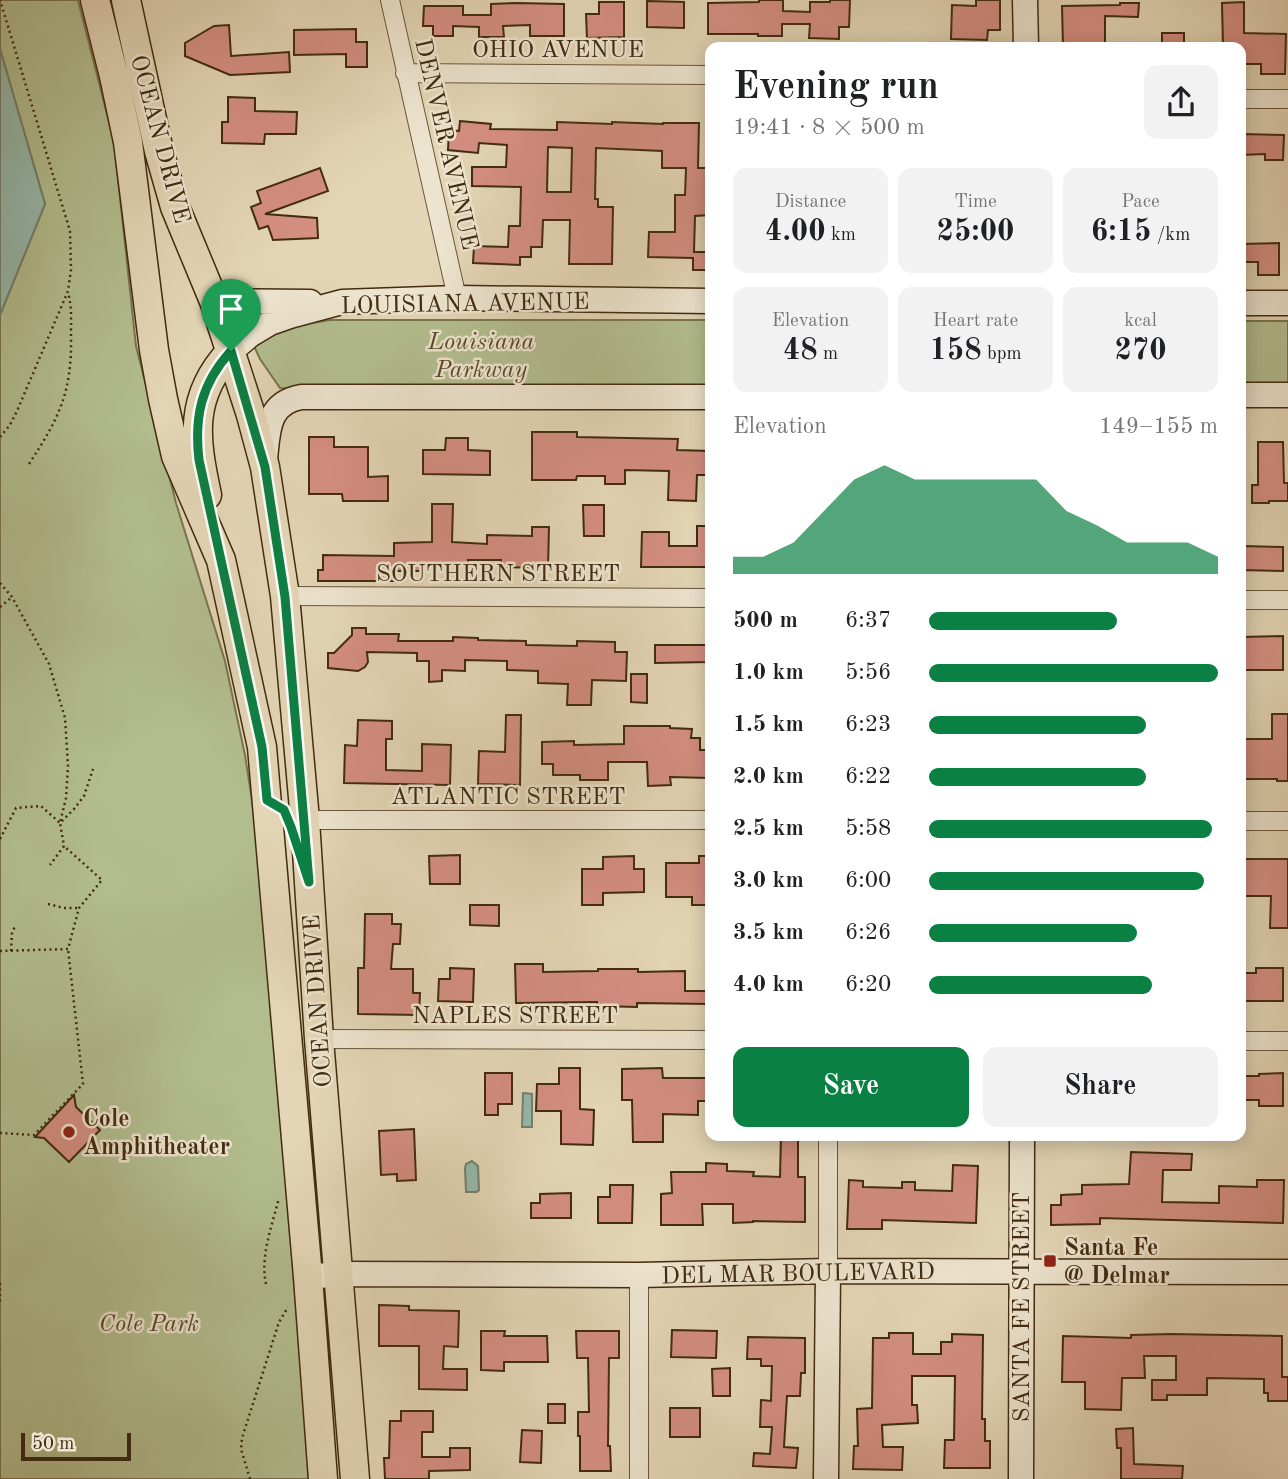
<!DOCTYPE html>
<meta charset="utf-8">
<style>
:root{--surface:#fff;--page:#f2f2f2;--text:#202124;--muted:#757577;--accent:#0b8043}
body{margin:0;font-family:"Old Standard TT",serif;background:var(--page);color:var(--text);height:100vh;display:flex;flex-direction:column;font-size:26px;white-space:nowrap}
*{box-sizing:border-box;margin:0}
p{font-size:23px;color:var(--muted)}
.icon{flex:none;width:38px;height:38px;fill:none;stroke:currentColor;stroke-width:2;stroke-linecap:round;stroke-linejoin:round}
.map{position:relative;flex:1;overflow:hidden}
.details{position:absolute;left:705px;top:42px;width:541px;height:1099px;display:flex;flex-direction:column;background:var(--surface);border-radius:14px;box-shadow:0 4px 18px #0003}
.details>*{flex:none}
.scale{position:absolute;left:21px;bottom:18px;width:110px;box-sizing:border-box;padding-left:7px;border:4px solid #422b10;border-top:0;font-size:19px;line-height:24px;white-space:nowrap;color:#422b10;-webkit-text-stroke:5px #ede4cf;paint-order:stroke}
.pin{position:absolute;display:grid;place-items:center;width:60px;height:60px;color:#fff;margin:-72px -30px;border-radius:50% 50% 50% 0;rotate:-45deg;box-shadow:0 0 7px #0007}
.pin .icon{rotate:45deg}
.round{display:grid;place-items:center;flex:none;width:74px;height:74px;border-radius:14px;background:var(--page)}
.overview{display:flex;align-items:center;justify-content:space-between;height:119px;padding:0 28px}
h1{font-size:38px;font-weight:800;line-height:52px}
.stats{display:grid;grid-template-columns:repeat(3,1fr);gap:10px;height:119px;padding:7px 28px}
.stats div{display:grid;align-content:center;border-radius:14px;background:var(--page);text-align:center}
.stats b{font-size:30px;font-weight:800}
.stats small{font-size:19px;font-weight:400}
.stats p{font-size:19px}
.chart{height:196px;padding:14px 28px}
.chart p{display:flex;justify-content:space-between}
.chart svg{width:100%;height:126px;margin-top:7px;fill:var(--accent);opacity:.7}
.action{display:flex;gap:14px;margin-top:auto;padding:14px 28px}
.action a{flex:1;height:80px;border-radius:14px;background:var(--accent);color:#fff;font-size:28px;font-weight:800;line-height:80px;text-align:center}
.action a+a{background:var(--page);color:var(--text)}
ul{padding:0 28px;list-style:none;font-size:23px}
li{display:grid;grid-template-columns:112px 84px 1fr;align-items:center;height:52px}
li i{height:18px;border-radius:9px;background:var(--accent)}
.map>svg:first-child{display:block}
</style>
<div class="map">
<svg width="1288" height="1479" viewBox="0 0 1288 1479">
<rect width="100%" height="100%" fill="#e3d5b5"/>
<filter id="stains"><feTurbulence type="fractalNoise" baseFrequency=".00286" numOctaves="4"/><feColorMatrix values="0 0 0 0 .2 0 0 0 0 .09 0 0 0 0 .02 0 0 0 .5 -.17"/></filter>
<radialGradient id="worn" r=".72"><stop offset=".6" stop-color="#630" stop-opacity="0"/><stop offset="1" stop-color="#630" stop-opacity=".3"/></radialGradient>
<path fill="#b2bd8e" stroke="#7a744f" stroke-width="2" d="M0 0H78L114 142 136 346 176 503 225 661 245 755 263 872 287 1197 310 1479H0V315L45 204 0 49Z
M331 320H710V389L280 388 260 359 252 342 291 326Z
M1241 321H1288V390H1241Z"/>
<path fill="#95b9ab" stroke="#74806d" stroke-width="2" d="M0 49 45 204 0 315Z
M523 1093 532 1094V1127H522Z
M472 1161 478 1166 479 1190 477 1192H466L465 1168 466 1164Z"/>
<path fill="#d48e82" stroke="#422b10" stroke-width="2" fill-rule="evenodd" d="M759 0H783V11L810 12V2H830V0H850L849 27H839V39L809 38 810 24H782V36H758V34H708V3L759 2Z
M976 0H1000V30H988L987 40 951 39 952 5 976 6Z
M647 1 684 2V28L647 27Z
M599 2H624V37L587 38 586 14H599Z
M1244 2V33L1286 34 1285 74H1261V64H1241V47H1223L1222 3Z
M516 3 564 4V36H530V25L503 26 504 37H479V27L453 26V36H433V26H423L424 6H463V15H491V4Z
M1120 3H1139L1138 17 1105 16V47H1063L1062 6 1120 5Z
M229 25 231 56 289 52 290 72 230 75 185 56V43L214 26Z
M356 29V42H367V67H346V54L294 55V30Z
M1162 33H1184V47H1162Z
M228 97 255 98V111L297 112 296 134H265L264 144 222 143V122H228Z
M460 121 491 124 490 129 557 130V122L612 124V122L663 124V123H699L698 168H710L709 194H710V215L695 216 694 252H710V270H693V258L648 257 649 232H675V195H685L686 168H662V151L596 148 595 199H598V207H613L612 264H569L570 220H543L542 247H531V257H520V265L473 263 474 246 508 247 509 226H520L521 187 472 186V167H506L507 145 479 143 478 153 448 150 449 130 459 131ZM548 147 572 148 571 192H547Z
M1241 134 1284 135 1283 160H1265V154L1241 155Z
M320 168 328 191 265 214 317 218 318 238 273 240 268 226 259 229 251 207 261 203 257 191Z
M1279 243V275H1258V262H1241V244Z
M532 432H577V437L678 439 677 450 710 451V475H697L696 501 668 500 669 471 625 470V484H605V476H577L576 480H532Z
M309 437H334V447H368V477L388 476V501H343L342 494H309Z
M446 438H468V450L490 451V475L423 474V450H445Z
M1258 442H1283L1284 483H1288V501H1269V503H1252V485H1258Z
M432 504H453L452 542 487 544V535L532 536V527H549L548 568 501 567V560H468V565L424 563V571H395V581H318V570H323V555L394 556V543L432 542Z
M583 505H604V536H584Z
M697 526H710V567H641L642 532H669V546H697Z
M1241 546 1283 547V571L1241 570Z
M352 628H366V634H399L398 641H453V637L478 638V640L526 641V645L577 646V641L615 642V652H627L626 681 592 680 591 705H567L568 684 538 683V671L507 670V661L465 660V671L442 670V681L429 682V661H417V653L367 652 368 662 365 667 358 671 328 668V653H334L352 635Z
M1283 636V670H1241V637Z
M655 645H710V662L655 663Z
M631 674H647V703L631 702Z
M1272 714H1288V781H1277V779H1242V739H1272Z
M506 715H521L520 785 478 784 479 751 505 752Z
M358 720 392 721V739H386V770L422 771V744L451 745 450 785 344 783 345 745 357 746Z
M624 726H670V728L692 729 691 738H700V750H710V778L670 777 671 785 648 786 647 762H608V780H580V775H553V764H542V742L574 741V745L624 744Z
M460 855V884H430L429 856Z
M634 856V869H644V892L603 893V905H582V869H603V857Z
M699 856H710V905H692V897H666V863H699Z
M1241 859H1288V928H1270L1271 896H1241Z
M470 905H499V926L470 925Z
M365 914H392V924H401L400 944H393L391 969H413V993H420L419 1015 358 1014V968H364Z
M515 964H543V972L598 971V969H638V972L685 971V991H710V1004L637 1003V1007L597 1006V1002L516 1003Z
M450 968 474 969 473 1002 438 1001 439 979H450Z
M1256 968H1283V1001H1241V973H1256Z
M559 1068H580V1109L594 1110 593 1145 561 1144V1111H536L537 1084H559Z
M662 1068 663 1078H710V1101H698V1115L663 1114V1142H633L632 1100H622V1069Z
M485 1073H512V1104H498V1115H485Z
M1283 1073V1106H1259V1100H1241V1076H1259V1074Z
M74 1095 76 1107 100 1130 69 1162 44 1138 35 1137Z
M414 1129 416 1180 397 1181V1174L381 1175 379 1131Z
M781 1136H798V1177H805V1222L753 1221V1222L733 1223V1204H702L703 1225H661V1194L672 1193 671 1172H706V1163L727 1164V1171L754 1172 753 1176 780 1177Z
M1131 1152 1192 1154 1191 1170H1163L1162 1202 1219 1203V1186L1257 1187V1180H1284L1283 1223 1100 1218V1224L1051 1225V1205H1061V1195L1082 1194V1185L1129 1184Z
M953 1165 978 1166 976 1223 882 1220V1229H847L849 1180 863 1181V1187L902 1188V1182H915V1190L952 1191Z
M610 1185H633L632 1223H598V1197H610Z
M571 1193V1218H531V1203H540V1194Z
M379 1305 409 1306V1310L459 1311 458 1347 444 1346 443 1369H467V1390L419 1389V1346H379Z
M672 1330 717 1331 716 1358 671 1357Z
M481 1331H505L504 1336H547L548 1362H504V1371L481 1370Z
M576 1331H619V1358H609L608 1446H610L611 1471H580V1436H578V1412H589L588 1358H577Z
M889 1333H913V1354H941V1342H952V1334L983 1335 982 1419H985V1441H990V1468H944L945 1440H954L955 1376H912V1405H917L918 1423 882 1425 883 1447H903L902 1470 853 1469 854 1446H858L857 1409 872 1408 873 1338H889Z
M1171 1334 1282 1336V1377H1288V1401H1268V1393H1264V1379L1207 1378V1395H1167V1400H1152V1380H1176V1356H1144L1145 1378H1122L1121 1410 1085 1409V1382H1062L1063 1336 1131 1338V1335Z
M748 1337 805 1338V1373H801L800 1396H787L784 1447 798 1448 796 1468 753 1466 754 1453 770 1454 772 1427H760L761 1400 771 1401 772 1366H761V1359H747Z
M730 1368V1396H713L712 1369Z
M548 1404H565V1423H548Z
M670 1408H700V1437H670Z
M401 1411H433V1432H422V1457H450V1448H470V1470L429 1471V1479H385L384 1458H389L390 1421H401Z
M1133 1428 1134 1464 1183 1466 1182 1479H1121V1448H1117L1116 1429Z
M522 1430 542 1431 541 1463 520 1462Z"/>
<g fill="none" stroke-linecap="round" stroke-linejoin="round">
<defs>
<path id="street" d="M390 0 457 298
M405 73 710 75
M1241 99H1288
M285 596 710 598
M1241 600H1288
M305 820H710
M1241 821H1288
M319 1039 710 1040
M1241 1041H1288
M828 1136V1271
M639 1275V1479"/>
<path id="secondary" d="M1025 0 1026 47
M214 301 310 302
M1241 303H1288
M231 351 250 335 270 323 290 316 342 302 457 298 710 301
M1241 395H1288
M265 459C268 431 267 403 301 397H710
M319 1276 338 1274 639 1275 828 1271 1288 1272
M826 1479 828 1271
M1021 1479 1022 1136"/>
<path id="primary" d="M95 0 114 76 128 142 154 350 163 399 176 456 221 560 262 747 308 1277 323 1479
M126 0 159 151 175 207 214 301 251 415 265 467 285 596 305 820 319 1039 355 1479
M207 495C195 439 188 397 231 351"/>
</defs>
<use href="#street" stroke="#6a5639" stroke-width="20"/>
<use href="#secondary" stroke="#422b10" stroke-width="27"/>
<use href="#primary" stroke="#422b10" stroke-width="31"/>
<path stroke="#422b10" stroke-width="2.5" stroke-dasharray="2 3.5" stroke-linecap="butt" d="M0 437 10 425 17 411 68 291 71 270 70 231 0 0
M29 464C59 418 72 393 71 336 71 321 72 307 68 292
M0 583 12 597 49 664 65 718 68 766 66 798 60 823 64 846 50 865
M0 607 12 597
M0 839 16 808 41 806 60 823 74 809 84 796 93 769
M48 904 64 908H79
M0 951 68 949 79 908 102 880 65 847
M11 951 12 932 16 925
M0 1133 34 1135 83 1084 68 949
M0 1283V1305
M266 1284C260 1256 272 1226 279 1198
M250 1479 241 1449 242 1438 279 1322 288 1307"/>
<use href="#street" stroke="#ede4cf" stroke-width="18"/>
<use href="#secondary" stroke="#ede4cf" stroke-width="24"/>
<use href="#primary" stroke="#e3d5b5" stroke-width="28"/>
</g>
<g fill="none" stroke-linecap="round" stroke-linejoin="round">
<defs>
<path id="route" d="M231 351 265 467 285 597 309 882 291 827 284 810 267 800 262 747 199 460C194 417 201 384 231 351Z"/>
</defs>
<use href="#route" stroke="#fff" stroke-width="14"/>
<use href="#route" stroke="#0b8043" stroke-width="9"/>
</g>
<g fill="#8f2418" stroke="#ede4cf" stroke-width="2.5">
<circle cx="69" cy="1132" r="7"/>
<rect x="1043" y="1254" width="14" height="14" rx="3.5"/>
</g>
<g text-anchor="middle" stroke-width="5" stroke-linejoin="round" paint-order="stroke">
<g font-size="24" fill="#422b10" stroke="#ede4cf">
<text x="558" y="57">OHIO AVENUE</text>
<text transform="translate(161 139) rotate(75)" y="8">OCEAN DRIVE</text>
<text transform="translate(447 144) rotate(77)" y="8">DENVER AVENUE</text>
<text transform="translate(465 303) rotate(-1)" y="8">LOUISIANA AVENUE</text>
<text x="498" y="581">SOUTHERN STREET</text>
<text x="508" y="804">ATLANTIC STREET</text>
<text transform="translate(317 1001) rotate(-94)" y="8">OCEAN DRIVE</text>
<text x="515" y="1023">NAPLES STREET</text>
<text transform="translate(798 1273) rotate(-1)" y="8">DEL MAR BOULEVARD</text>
<text transform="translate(1021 1307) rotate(-90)" y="8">SANTA FE STREET</text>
</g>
<g font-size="24" font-style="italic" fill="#584829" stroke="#ede4cf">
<text x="481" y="349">Louisiana<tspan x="481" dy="28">Parkway</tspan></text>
<text x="149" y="1331">Cole Park</text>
</g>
<g font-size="24" font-weight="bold" fill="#422b10" stroke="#ede4cf" text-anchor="start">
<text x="83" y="1126">Cole<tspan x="83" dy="28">Amphitheater</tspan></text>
<text x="1064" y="1255">Santa Fe<tspan x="1064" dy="28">@ Delmar</tspan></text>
</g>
</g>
<rect width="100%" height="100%" filter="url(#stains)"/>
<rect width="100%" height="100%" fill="url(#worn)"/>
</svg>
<div class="scale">50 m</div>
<div class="pin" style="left:231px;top:351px;background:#1e9e55"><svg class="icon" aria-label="arrive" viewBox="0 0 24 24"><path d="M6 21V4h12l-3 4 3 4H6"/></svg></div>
<section class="details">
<div class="overview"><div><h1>Evening run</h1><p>19:41 · 8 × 500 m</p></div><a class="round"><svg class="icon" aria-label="share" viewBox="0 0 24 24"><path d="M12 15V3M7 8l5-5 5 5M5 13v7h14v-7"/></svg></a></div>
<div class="stats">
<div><p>Distance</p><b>4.00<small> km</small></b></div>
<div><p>Time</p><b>25:00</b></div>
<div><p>Pace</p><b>6:15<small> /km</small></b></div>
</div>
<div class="stats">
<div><p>Elevation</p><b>48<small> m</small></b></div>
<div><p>Heart rate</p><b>158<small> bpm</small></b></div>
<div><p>kcal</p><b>270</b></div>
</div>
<div class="chart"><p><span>Elevation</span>149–155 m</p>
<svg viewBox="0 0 160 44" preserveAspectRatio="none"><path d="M0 44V38L10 38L20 33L30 22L40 11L50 6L60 11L70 11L80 11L90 11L100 11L110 22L120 27L130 33L140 33L150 33L160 38V44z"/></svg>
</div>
<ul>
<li><b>500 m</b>6:37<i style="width:65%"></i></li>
<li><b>1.0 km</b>5:56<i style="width:100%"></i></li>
<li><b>1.5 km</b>6:23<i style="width:75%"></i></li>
<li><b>2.0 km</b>6:22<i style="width:75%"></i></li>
<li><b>2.5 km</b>5:58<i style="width:98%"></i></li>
<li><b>3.0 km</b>6:00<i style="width:95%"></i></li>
<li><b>3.5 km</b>6:26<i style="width:72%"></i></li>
<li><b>4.0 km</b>6:20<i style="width:77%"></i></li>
</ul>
<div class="action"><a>Save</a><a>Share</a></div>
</section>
</div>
